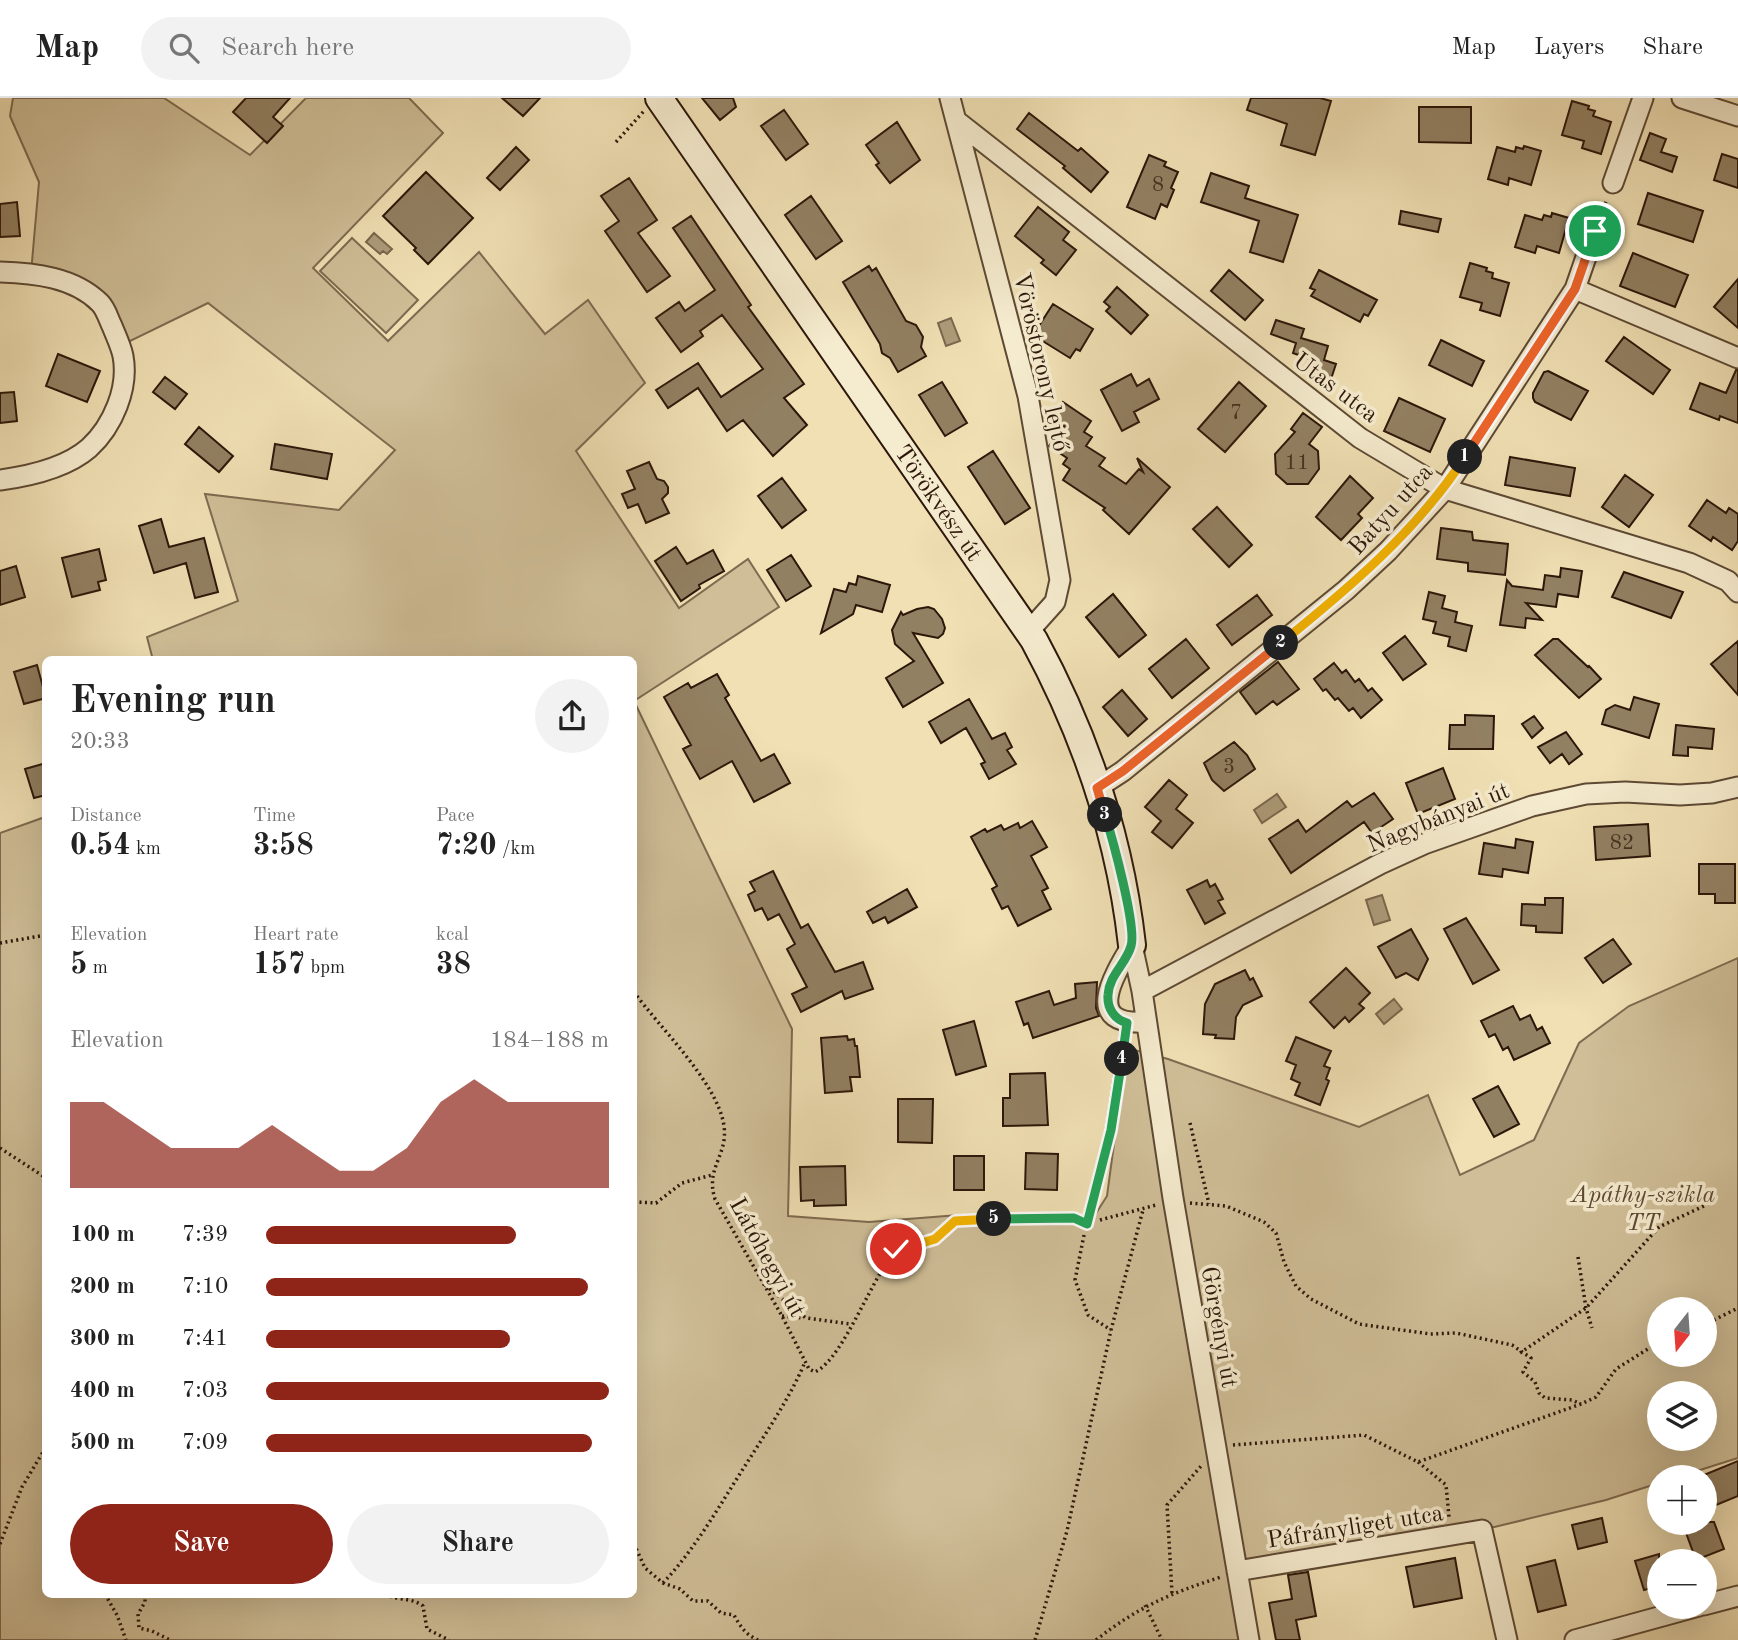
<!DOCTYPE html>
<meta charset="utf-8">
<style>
:root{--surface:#fff;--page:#f2f2f2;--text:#222;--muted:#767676;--line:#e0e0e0;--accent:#8f2418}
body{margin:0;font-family:"Old Standard TT",serif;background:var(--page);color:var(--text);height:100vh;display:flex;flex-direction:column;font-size:26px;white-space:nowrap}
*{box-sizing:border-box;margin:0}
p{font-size:23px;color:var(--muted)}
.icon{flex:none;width:38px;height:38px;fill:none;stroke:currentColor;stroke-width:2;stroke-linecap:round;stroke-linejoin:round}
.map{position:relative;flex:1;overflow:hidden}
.drawer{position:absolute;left:42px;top:558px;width:595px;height:942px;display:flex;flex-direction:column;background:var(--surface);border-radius:10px;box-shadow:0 7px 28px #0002}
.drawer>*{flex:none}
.needle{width:46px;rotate:197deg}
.buttons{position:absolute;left:1647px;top:1199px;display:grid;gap:14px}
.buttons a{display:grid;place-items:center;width:70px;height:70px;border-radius:50%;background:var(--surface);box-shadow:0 7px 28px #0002;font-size:35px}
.pin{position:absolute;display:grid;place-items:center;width:60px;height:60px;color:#fff;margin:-30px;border:4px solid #fff;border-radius:50%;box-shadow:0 2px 7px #0007}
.km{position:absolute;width:35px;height:35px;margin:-18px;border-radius:50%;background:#222;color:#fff;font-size:19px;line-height:35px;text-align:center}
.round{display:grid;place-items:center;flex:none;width:74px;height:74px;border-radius:37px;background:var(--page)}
.headline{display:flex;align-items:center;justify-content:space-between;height:119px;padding:0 28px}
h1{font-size:38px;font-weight:800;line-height:52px}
.figures{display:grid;grid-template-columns:repeat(3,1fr);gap:10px;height:119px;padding:7px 28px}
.figures div{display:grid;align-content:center}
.figures b{font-size:30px;font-weight:800}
.figures small{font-size:19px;font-weight:400}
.figures p{font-size:19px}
.chart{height:196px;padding:14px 28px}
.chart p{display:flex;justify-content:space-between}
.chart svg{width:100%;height:126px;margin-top:7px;fill:var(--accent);opacity:.7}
.cta{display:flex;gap:14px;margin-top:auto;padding:14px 28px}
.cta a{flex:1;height:80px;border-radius:42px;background:var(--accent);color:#fff;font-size:28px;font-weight:800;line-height:80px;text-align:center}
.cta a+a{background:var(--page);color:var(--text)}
ul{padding:0 28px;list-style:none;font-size:23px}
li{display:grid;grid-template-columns:112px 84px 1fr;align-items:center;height:52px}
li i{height:18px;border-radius:9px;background:var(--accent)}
header{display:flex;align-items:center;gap:42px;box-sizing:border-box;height:98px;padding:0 35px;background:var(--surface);border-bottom:2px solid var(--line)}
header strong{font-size:33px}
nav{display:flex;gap:38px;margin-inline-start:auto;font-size:24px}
.search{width:490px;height:63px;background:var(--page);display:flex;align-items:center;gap:18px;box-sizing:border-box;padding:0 24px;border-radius:38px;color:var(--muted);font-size:26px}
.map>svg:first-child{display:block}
</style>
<header>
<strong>Map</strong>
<div class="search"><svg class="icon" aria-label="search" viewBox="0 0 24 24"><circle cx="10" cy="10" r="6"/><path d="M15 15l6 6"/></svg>Search here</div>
<nav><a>Map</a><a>Layers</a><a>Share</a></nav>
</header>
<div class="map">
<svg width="1738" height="1542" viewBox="0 0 1738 1542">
<rect width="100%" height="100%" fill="#f0e0b4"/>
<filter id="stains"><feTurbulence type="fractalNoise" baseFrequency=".00286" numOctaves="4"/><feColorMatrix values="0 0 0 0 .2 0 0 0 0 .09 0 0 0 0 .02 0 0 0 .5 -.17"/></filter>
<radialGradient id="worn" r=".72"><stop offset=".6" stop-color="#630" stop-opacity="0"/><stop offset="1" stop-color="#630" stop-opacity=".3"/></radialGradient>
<path fill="#cfbe97" stroke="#7e6a50" stroke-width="2" fill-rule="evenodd" d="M13 0H164L250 57 306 0H409L443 35 313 170 388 243 479 154 545 236 588 202 645 285 576 353 679 510 748 461 779 509 634 603 792 931 788 1118 869 1124 959 1117 1093 1120 1107 1098 1127 950 1168 961 1359 1029 1428 997 1460 1077 1534 1042 1579 945 1629 908 1738 860V1360L1678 1379H1659V1385L1606 1402 1482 1432 1237 1473 1249 1542H0V735L45 719 46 1496H634V562H153L147 539 238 503 205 396 339 412 395 352 208 205 120 248 105 211 31 175 39 84 10 18ZM1659 1211H1704V1256H1659ZM1659 1295H1704V1340H1659Z
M352 140 418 202 386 235 320 173Z"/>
<path fill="#ad9c7a" stroke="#79674d" stroke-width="2" d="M374 135 392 151 387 156 383 153 380 156 366 144Z
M951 220 960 243 946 248 938 225Z
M1277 696 1286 709 1262 725 1254 712Z
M1382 797 1390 822 1374 827 1366 802Z
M1394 901 1402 911 1384 926 1376 916Z"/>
<path fill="#928062" stroke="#2c170a" stroke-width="2" d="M246 0H290L273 19 283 28 267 45 233 14Z
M502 0H540L523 18Z
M702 0H733L736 9 720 22Z
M1251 0H1320L1331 3 1315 57 1281 47 1287 26 1247 12Z
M1572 3 1589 8 1588 11 1595 13 1593 18 1611 24 1601 56 1582 50 1584 43 1562 37Z
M1419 9H1471V45L1419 44Z
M784 12 808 46 786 62 761 28Z
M1029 15 1078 53 1081 50 1108 74 1091 94 1063 70 1065 68 1017 31Z
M897 24 920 62 890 85 876 67 879 65 866 47Z
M1650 35 1666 41 1661 54 1677 59 1672 74 1640 62Z
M1524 48 1541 53 1531 87 1509 80 1508 87 1488 81 1497 49 1515 54 1516 49 1523 51Z
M516 49 529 62 500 92 487 80Z
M1722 56 1738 61V90L1714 82Z
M1149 57 1166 64 1164 68 1178 74 1171 90 1174 92 1167 109 1161 106 1155 121 1127 109Z
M426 74 473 120 428 166 414 152 416 150 383 118Z
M1211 75 1249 88 1245 100 1298 117 1283 164 1250 154 1259 123 1201 104Z
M629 80 657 122 638 135 670 178 647 194 605 133 619 123 601 98Z
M1648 95 1703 113 1693 144 1638 126Z
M811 98 842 143 816 161 785 117Z
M17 104 20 138 0 139V106Z
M1038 109 1069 134 1063 142 1076 152 1056 177 1041 165 1044 162 1015 138Z
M1401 113 1441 121 1438 134 1399 126Z
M1552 115 1569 120 1559 155 1537 148 1535 155 1515 149 1525 117 1542 122 1544 117 1551 119Z
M691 118 751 207 748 209 804 286 784 300 807 327 773 358 743 322 727 333 698 290 668 310 656 292 698 265 721 299 763 271 722 217 700 233 703 238 681 254 656 220 679 204 685 213 715 192 673 130Z
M1633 155 1688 177 1675 209 1620 188Z
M1470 165 1487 170 1486 173 1493 175 1492 180 1509 185 1500 218 1480 212 1482 205 1460 199Z
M869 168 872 173 876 170 906 223 916 227 923 239 921 249 926 258 898 274 890 260 882 255 880 246 843 184Z
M1229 172 1263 202 1245 222 1211 193Z
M1319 172 1377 202 1368 218 1364 216 1360 224 1311 198 1315 192 1310 190Z
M1738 181V230L1714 209Z
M1117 189 1148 217 1131 236 1106 213 1110 209 1104 204Z
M1053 206 1093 231 1080 253 1076 251 1070 260 1033 237Z
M1276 222 1304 231 1301 240 1328 248 1324 262 1336 266 1331 281 1309 274 1313 262 1293 255 1296 245 1271 236Z
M1624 239 1670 272 1653 296 1606 263Z
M1441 242 1484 263 1472 288 1429 267Z
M58 256 100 273 87 304 46 288Z
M1736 272H1738V325L1720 318 1719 322 1690 311 1700 285 1726 295Z
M1548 273 1588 293 1571 322 1535 304 1533 300V295L1544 274Z
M1131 276 1137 288 1149 281 1159 301 1134 314 1139 324 1122 333 1101 292Z
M165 279 187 296 175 311 153 294Z
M942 284 967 325 945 338 919 297Z
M1239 284 1266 308 1225 354 1198 331Z
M14 294 17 323 0 325V295Z
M1399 300 1445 321 1430 354 1384 333Z
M1063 304 1091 323 1084 334 1092 339 1086 348 1105 360 1099 368 1126 386 1139 371 1143 374 1137 360 1170 389 1129 436 1103 412 1105 410 1063 382 1070 371 1063 366 1067 360 1049 348 1056 339 1047 333 1046 330Z
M1303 315 1322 329 1309 346 1318 353 1319 371 1308 386H1287L1276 376 1275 356 1295 334 1291 331Z
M199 329 233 358 219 374 185 346Z
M275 346 332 356 327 381 271 371Z
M993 353 1030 410 1005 426 968 369Z
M1510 359 1575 370 1570 398 1505 387Z
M649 364 657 381 664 383 668 389V395L662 401 669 415 646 425 638 406 628 410 622 396 635 391 627 373Z
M1625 377 1653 397 1629 429 1602 409Z
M1350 378 1373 400 1358 416 1362 420 1341 442 1316 419Z
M782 380 806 412 782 430 758 398Z
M1707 402 1726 415 1729 410 1738 416V443L1732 452 1713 439 1711 443 1689 428Z
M1217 409 1252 447 1229 469 1193 431Z
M161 421 169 449 204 440 218 494 195 500 186 465 154 475 139 428Z
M1441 430 1472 434 1473 442 1508 446 1505 477 1468 473V465L1437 461Z
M676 449 687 466 713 452 724 473 699 487 700 490 681 503 655 463Z
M99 451 106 482 98 484 100 492 72 499 62 460Z
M791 457 811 488 786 503 767 472Z
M16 468 25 499 0 507V473Z
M1561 470 1582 473 1578 499 1558 496 1556 509 1526 505 1542 522 1526 520 1525 530 1500 527 1507 482 1512 488 1543 492 1545 477 1560 479Z
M1624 474 1683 494 1671 520 1612 499Z
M858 478 890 487 882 514 856 507 853 516 821 535 834 491 846 494 849 485 856 487Z
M1429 494 1445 498 1442 510 1457 514 1455 524 1472 528 1466 553 1448 548 1450 539 1433 535 1436 524 1423 521Z
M1113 496 1146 537 1119 559 1086 519Z
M1257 497 1272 517 1232 547 1217 527Z
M928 509 934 511 942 521 945 530 943 536 938 540 913 535 943 585 903 609 886 580 914 563 895 546 892 532 901 514 903 517 917 511Z
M1405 538 1426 566 1403 582 1383 555Z
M1186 541 1209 570 1172 600 1149 571Z
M1553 541H1558L1588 569 1589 568 1601 581 1579 600 1535 557Z
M1738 543V597L1711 566Z
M1278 564 1299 591 1277 607 1273 603 1256 616 1240 594Z
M1334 565 1342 575 1346 572 1355 584 1359 581 1368 593 1372 590 1382 602 1361 620 1353 610 1349 613 1338 600 1335 602 1326 591 1323 593 1314 581Z
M37 567 46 600 24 606 14 574Z
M717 576 729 597 725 600 761 663 774 656 790 685 754 704 732 663 700 681 683 651 691 647 664 599 688 585 691 590Z
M1122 592 1147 621 1128 638 1103 609Z
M1634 599 1659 606 1649 640 1602 626 1606 612 1615 607 1630 612Z
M969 601 992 641 1005 635 1012 649 1007 652 1016 666 989 681 981 666 985 664 966 630 941 645 929 624Z
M1465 617 1494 618 1493 651H1449L1450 627H1465Z
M1534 618 1543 630 1532 640 1522 626Z
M1676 627 1714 631 1712 651 1688 649V658L1673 657Z
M1566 634 1582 656 1569 666 1562 656 1550 665 1538 649Z
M1234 644 1247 657 1255 671 1224 693 1212 682 1204 665Z
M46 665V697L34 700 25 671Z
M1443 670 1455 701 1418 716 1406 685Z
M1169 682 1187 697 1176 711 1193 725 1172 750 1152 734 1161 723 1145 709Z
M1374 695 1393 721 1372 735 1364 724 1291 775 1269 741 1298 722 1306 734 1347 703 1352 709Z
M1032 723 1047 749 1031 758 1048 790 1042 793 1051 811 1018 828 1008 808 1002 811 992 791 997 788 971 739 985 731 987 734 1001 727 1004 732 1018 725 1020 730Z
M1648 726 1650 758 1596 762 1594 729Z
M1516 741 1533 744 1528 775 1503 771 1502 779 1479 776 1484 745 1515 750Z
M1699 766H1735V805H1715V796H1699Z
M773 773 801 830 808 826 835 874 863 864 873 891 845 901 842 893 801 914 792 896 807 889 787 851 795 846 779 816 768 822 762 810 755 813 748 797 755 793 750 784Z
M1207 782 1210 789 1215 786 1223 801 1218 803 1225 815 1205 826 1187 792Z
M907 791 917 809 888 825 885 819 873 825 867 814Z
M1545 800H1563L1562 835 1536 834V828L1521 827 1522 806 1545 807Z
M1466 820 1499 872 1473 886 1444 831Z
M1411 831 1428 861 1418 882 1406 875 1396 880 1378 849Z
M1613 841 1631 866 1603 885 1585 860Z
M1346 870 1370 895 1359 906 1364 910 1349 924 1345 919 1334 930 1310 904Z
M1245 872 1250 882 1253 880 1262 898 1243 907 1236 919 1234 941 1215 940 1216 937 1203 936 1205 906 1215 886Z
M1097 884 1096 910 1099 918 1033 940 1028 925 1024 927 1016 904 1049 893 1054 907 1076 900 1075 886Z
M1513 908 1520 922 1530 917 1537 932 1542 929 1550 945 1514 962 1508 949 1503 952 1495 936 1489 939 1481 923Z
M974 923 986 968 956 977 943 932Z
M847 938 848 942 854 941 855 948H857L860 979H850L852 993 825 995 821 940Z
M1296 939 1331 953 1324 968 1330 970 1326 981 1329 983 1320 1007 1295 997 1300 985 1291 981 1296 967 1286 963Z
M1045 975 1048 1027 1003 1028V1000H1010V976Z
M1498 988 1519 1026 1494 1039 1473 1001Z
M898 1001H933L932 1045 898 1044Z
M1026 1055 1058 1056 1057 1092 1025 1091Z
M954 1058H984V1092H954Z
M845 1068 846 1107 814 1108V1102L801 1103 800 1069Z
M1738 1363V1398L1704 1412V1377Z
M1602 1420 1607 1444 1578 1451 1572 1427Z
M1682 1424H1714L1724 1451 1696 1462Z
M1659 1456V1488L1644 1492 1635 1463Z
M1455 1460 1462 1500 1414 1509 1406 1469Z
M1555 1462 1566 1507 1538 1514 1527 1469Z
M1308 1474 1316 1518 1296 1522 1300 1542H1276L1269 1505 1292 1501 1288 1477Z"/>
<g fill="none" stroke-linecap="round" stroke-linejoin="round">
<defs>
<path id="lane" d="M1087 1126 1111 1032 1127 925"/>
<path id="street" d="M950 0 1028 298 1060 482 1055 504 1029 533
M1682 0 1738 18
M958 24 1360 340 1445 391 1689 465 1728 483 1738 494
M1613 85 1643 0
M0 174C34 175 74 179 100 205 106 211 108 220 112 228 116 238 121 248 123 258 129 290 113 328 89 350 66 370 30 378 0 382
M1575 191 1738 260
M1097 690 1123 673 1346 492 1388 453 1445 391 1575 191 1595 133
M1132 847 1142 893 1173 1100 1249 1542
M1132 847C1114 877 1082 928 1145 924
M1142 893 1380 766 1424 746 1532 708 1586 696 1625 694 1680 697 1712 695 1738 689
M1237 1473 1482 1432 1507 1542
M1704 1507 1738 1498
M1575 1542 1699 1508"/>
<g id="secondary">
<path id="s1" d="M659 0 1034 542C1085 636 1120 740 1132 847"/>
</g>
</defs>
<use href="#lane" stroke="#5d4934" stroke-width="13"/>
<use href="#street" stroke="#5d4934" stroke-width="23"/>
<use href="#secondary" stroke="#2c170a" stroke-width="30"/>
<path stroke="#2c170a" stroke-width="3.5" stroke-dasharray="2 3.5" stroke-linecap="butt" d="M616 44 644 13
M1601 116 1607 101
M0 845 46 837
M634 894C659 929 718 985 724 1028 728 1058 705 1070 715 1101L782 1218 809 1271 815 1274C845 1260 874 1171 902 1145 913 1144 926 1146 936 1140 946 1133 951 1124 964 1121H1076
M1190 1025 1209 1106
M0 1050 46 1080
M634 1104 656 1105 682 1085 712 1077
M1190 1105 1226 1108 1264 1124 1276 1135 1284 1164 1296 1188 1311 1201 1359 1226 1430 1236 1456 1235 1512 1247 1531 1260 1523 1274 1535 1284 1539 1295 1545 1300 1572 1302 1581 1306
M1100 1122 1156 1107
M1084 1137 1075 1182 1088 1217 1111 1232
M1578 1159 1586 1210 1592 1230
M765 1187 806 1220 850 1226
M782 1218 804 1220
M1704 1227 1738 1210
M1520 1255 1586 1210 1659 1129 1706 1107
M1233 1347 1364 1337 1418 1364 1581 1306 1596 1299 1616 1271 1659 1244
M1418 1364 1446 1387 1449 1419
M0 1446 22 1389 46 1349
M634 1446 645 1470 663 1485 680 1491 693 1503H708L721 1515 734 1517C740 1528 746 1537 758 1542
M663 1485C695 1451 718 1410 743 1371 765 1336 789 1302 805 1264
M1172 1495 1167 1407 1202 1367
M105 1496 117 1517 126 1542
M145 1496V1504L138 1516 139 1530 152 1533 170 1542
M385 1496C397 1503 412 1499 423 1508L427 1531 449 1542
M1145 1507 1162 1542
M1035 1542 1067 1433 1111 1232 1143 1112
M1096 1542C1138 1509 1171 1495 1221 1479"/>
<use href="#lane" stroke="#f5ebce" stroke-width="10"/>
<use href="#street" stroke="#f5ebce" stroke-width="19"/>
<use href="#secondary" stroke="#f5ebce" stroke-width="26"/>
</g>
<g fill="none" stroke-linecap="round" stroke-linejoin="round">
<defs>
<path id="split-1" d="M1465 359 1575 191 1595 133"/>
<path id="split-2" d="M1281 545C1349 490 1417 433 1465 359"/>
<path id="split-3" d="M1105 717 1097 690 1123 673 1281 545"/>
<path id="split-4" d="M1105 717C1112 739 1137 829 1131 848 1126 866 1109 877 1108 897 1107 910 1114 921 1127 925L1122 961"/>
<path id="split-5" d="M994 1121 1074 1120 1087 1126 1111 1032 1122 961"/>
<path id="split-6" d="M896 1151 902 1145 925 1144 935 1141 955 1123 994 1121"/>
</defs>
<use href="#split-1" stroke="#fff" stroke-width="14"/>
<use href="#split-2" stroke="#fff" stroke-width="14"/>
<use href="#split-3" stroke="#fff" stroke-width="14"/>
<use href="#split-4" stroke="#fff" stroke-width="14"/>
<use href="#split-5" stroke="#fff" stroke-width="14"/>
<use href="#split-6" stroke="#fff" stroke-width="14"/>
<use href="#split-1" stroke="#f0652b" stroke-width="9"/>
<use href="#split-2" stroke="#f5b400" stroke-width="9"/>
<use href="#split-3" stroke="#f0652b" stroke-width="9"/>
<use href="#split-4" stroke="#22a559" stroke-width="9"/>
<use href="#split-5" stroke="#22a559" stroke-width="9"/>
<use href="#split-6" stroke="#f5b400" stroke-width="9"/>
</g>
<g text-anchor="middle" stroke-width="7" stroke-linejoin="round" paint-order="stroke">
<g font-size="21" fill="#463120">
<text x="1158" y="93">8</text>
<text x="1236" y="321">7</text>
<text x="1297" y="371">11</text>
<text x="1229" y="675">3</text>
<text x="1622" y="751">82</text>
</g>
<g font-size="24" fill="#2c170a" stroke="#f5ebce">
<text transform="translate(1042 264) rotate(77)" y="8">Vöröstorony lejtő</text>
<text transform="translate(1336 289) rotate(37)" y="8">Utas utca</text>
<text dy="8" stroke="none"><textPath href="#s1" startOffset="492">Törökvész út</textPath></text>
<text transform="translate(1390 411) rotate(-48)" y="8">Batyu utca</text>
<text transform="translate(1438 719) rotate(-22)" y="8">Nagybányai út</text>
<text transform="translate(768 1159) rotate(61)" y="8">Látóhegyi út</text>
<text transform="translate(1220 1229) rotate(80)" y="8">Görgényi út</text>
<text transform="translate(1355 1428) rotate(-9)" y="8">Páfrányliget utca</text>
</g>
<g font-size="24" font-style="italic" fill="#5d4934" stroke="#f5ebce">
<text x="1643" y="1104">Apáthy-szikla<tspan x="1643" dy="28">TT</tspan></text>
</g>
</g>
<rect width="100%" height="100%" filter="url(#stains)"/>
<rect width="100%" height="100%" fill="url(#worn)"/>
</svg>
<div class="buttons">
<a><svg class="needle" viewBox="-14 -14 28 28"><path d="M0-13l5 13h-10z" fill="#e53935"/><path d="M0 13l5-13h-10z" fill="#767676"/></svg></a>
<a><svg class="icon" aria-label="layers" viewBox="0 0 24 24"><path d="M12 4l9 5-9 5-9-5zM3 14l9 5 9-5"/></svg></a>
<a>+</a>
<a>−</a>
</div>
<div class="pin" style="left:1595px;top:133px;background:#1e9e55"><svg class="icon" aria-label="arrive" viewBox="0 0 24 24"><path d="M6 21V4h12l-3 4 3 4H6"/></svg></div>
<div class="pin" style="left:896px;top:1151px;background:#d93025"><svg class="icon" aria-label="check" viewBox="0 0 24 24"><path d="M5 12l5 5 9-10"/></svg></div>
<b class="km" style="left:1465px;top:359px">1</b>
<b class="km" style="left:1281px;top:545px">2</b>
<b class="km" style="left:1105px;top:717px">3</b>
<b class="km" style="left:1122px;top:961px">4</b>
<b class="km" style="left:994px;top:1121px">5</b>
<section class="drawer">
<div class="headline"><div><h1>Evening run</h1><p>20:33</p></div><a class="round"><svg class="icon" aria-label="share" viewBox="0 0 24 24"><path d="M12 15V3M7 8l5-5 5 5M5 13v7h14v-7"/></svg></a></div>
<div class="figures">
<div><p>Distance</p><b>0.54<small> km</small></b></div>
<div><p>Time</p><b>3:58</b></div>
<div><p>Pace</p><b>7:20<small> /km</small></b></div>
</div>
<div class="figures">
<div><p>Elevation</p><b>5<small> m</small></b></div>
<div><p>Heart rate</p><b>157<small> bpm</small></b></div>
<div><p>kcal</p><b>38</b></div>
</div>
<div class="chart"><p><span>Elevation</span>184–188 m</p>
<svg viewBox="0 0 160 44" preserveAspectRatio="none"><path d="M0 44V14L10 14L20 22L30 30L40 30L50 30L60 22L70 30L80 38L90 38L100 30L110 14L120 6L130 14L140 14L150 14L160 14V44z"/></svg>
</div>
<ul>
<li><b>100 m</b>7:39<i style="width:73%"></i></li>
<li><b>200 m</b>7:10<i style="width:94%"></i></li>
<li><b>300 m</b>7:41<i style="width:71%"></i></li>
<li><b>400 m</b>7:03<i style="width:100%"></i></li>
<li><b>500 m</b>7:09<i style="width:95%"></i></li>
</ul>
<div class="cta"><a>Save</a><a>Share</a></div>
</section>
</div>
